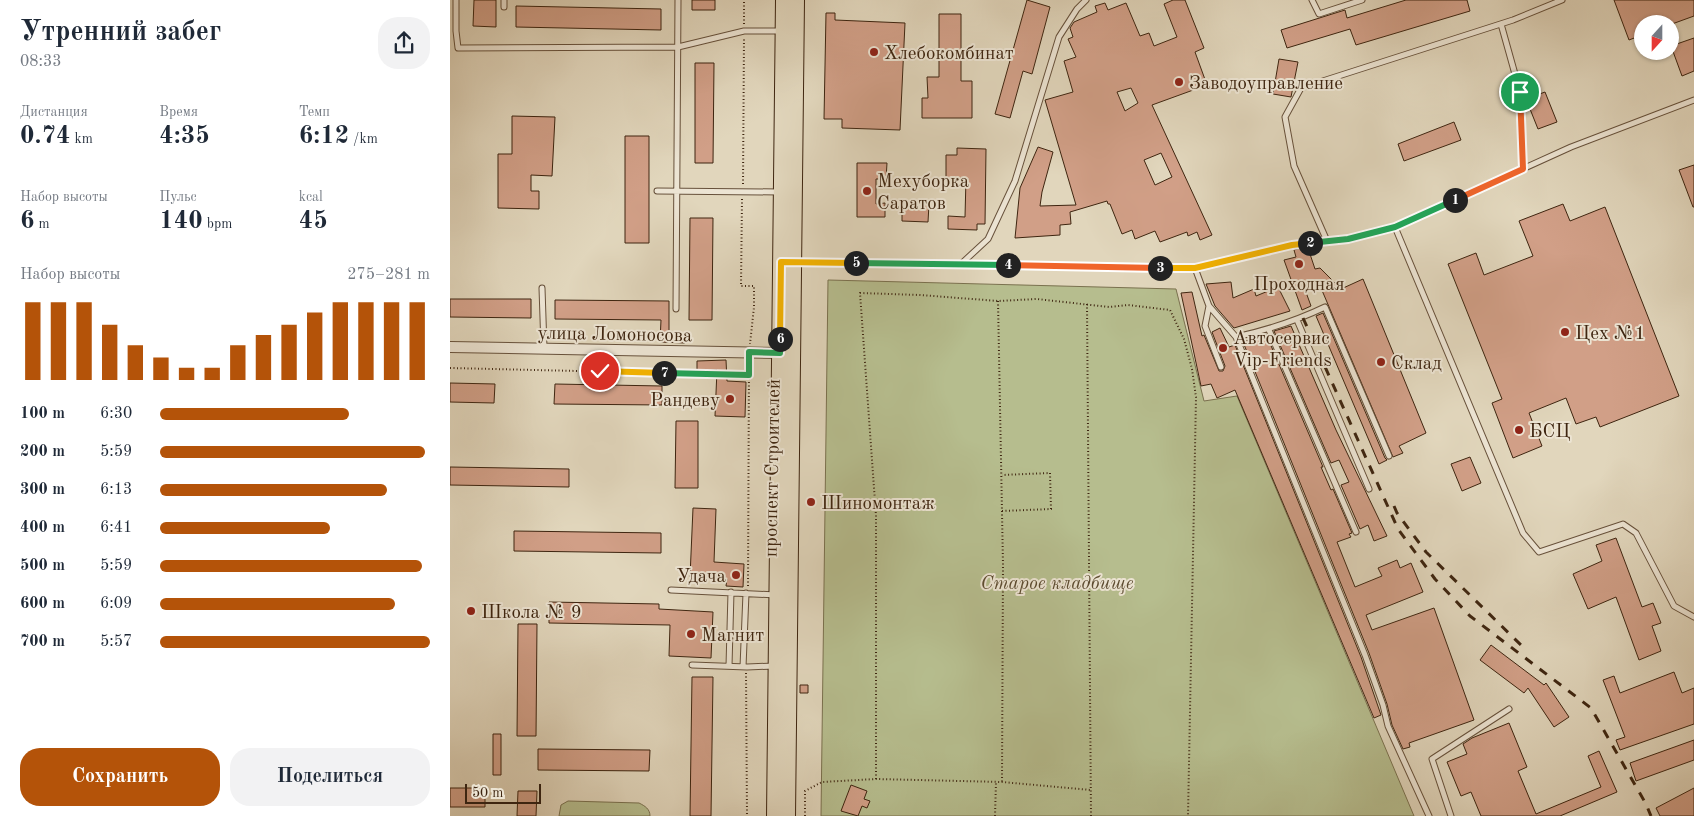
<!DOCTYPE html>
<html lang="ru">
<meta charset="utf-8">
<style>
:root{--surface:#fff;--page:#f2f2f3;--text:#1f2937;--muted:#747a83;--accent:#b45309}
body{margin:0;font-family:"Old Standard TT",serif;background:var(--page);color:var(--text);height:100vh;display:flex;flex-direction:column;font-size:19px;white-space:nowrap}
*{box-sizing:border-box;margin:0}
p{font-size:16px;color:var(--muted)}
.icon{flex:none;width:28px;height:28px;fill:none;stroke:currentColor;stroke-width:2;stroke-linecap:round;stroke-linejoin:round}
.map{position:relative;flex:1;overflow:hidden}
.drawer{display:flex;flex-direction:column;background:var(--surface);width:450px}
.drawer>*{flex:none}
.needle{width:32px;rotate:201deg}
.buttons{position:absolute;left:1184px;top:15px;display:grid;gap:10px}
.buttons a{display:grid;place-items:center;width:45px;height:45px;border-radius:50%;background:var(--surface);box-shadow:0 1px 4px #0004;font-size:25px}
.scale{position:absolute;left:15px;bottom:12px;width:76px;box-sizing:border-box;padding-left:5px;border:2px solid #3e2510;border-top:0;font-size:14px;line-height:18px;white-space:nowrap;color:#3e2510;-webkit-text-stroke:4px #ece4d3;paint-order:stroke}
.pin{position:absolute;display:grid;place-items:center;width:42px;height:42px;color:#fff;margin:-21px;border:2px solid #fff;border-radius:50%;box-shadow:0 1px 5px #0007}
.km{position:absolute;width:25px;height:25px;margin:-12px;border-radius:50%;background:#222;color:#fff;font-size:14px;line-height:25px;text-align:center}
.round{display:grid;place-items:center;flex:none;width:52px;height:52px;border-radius:20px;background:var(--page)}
.head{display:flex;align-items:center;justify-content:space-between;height:85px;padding:0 20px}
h1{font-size:28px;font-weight:700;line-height:38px}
.figures{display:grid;grid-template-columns:repeat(3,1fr);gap:8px;height:85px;padding:5px 20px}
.figures div{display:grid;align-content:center}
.figures b{font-size:25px;font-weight:700}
.figures small{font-size:14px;font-weight:400}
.figures p{font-size:14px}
.chart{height:140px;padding:10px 20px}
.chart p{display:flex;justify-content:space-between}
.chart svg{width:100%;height:90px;margin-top:5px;stroke:var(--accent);stroke-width:6}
.primary-button{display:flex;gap:10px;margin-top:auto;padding:10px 20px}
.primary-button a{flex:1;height:58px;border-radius:20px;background:var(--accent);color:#fff;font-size:20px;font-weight:700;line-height:58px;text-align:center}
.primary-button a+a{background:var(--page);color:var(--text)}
ul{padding:0 20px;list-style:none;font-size:16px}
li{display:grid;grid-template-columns:80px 60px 1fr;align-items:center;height:38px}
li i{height:12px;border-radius:6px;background:var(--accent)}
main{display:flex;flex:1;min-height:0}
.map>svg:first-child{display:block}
</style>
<main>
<section class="drawer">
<div class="head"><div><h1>Утренний забег</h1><p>08:33</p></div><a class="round"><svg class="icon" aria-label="share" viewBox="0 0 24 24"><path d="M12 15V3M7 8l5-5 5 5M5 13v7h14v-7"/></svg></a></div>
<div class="figures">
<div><p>Дистанция</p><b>0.74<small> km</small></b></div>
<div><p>Время</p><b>4:35</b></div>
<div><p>Темп</p><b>6:12<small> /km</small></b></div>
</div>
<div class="figures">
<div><p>Набор высоты</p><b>6<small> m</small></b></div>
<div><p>Пульс</p><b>140<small> bpm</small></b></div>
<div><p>kcal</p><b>45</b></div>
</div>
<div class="chart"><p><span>Набор высоты</span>275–281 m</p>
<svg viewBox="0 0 160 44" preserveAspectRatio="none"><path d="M5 44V6M15 44V6M25 44V6M35 44V17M45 44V27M55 44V33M65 44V38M75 44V38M85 44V27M95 44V22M105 44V17M115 44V11M125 44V6M135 44V6M145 44V6M155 44V6"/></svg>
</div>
<ul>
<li><b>100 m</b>6:30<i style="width:70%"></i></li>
<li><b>200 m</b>5:59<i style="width:98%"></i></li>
<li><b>300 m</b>6:13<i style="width:84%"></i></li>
<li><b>400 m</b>6:41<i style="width:63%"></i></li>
<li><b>500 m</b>5:59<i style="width:97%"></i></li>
<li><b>600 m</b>6:09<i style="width:87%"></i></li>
<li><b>700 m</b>5:57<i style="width:100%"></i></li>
</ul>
<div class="primary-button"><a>Сохранить</a><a>Поделиться</a></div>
</section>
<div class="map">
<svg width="1244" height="816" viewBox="0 0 1244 816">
<rect width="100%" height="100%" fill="#e1d6bc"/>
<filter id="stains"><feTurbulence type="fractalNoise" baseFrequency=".004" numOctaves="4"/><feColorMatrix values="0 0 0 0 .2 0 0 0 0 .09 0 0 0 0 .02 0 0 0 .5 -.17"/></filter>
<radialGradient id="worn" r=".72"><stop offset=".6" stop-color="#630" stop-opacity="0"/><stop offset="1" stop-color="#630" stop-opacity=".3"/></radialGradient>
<path fill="#b6bd8e" stroke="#7a714f" d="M378 280 726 289 754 401 787 396 964 816H371Z
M118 801 189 803C195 806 200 809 200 816H109L111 805Z"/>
<path fill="#d19f87" stroke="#3e2510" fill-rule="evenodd" d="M24 0H46V27L23 26Z
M242 0H265V10H242Z
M577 0 600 7 582 74 573 71 560 118 545 114Z
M723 0H735L754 48 745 52 757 85 702 105 762 235 750 240 747 232 738 236 737 232 710 242 705 231 685 239 682 230 672 234 660 204H658L657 201 620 212 621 224 610 225V235L565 238 570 188 588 147 603 152 592 192 590 206 626 205 595 100 623 92 614 61 626 57 618 39 623 37 620 28 624 22 647 12 645 6 655 3 658 10 676 3 690 36 699 33 704 46 727 37 714 4ZM681 88 688 103 675 111 667 92ZM711 153 722 177 705 185 694 160Z
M956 0H1017L1020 11 906 45 900 29 837 48 831 30 895 10 897 18Z
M1164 0H1244V16L1222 24H1192V35L1179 40Z
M66 6 211 9V30L66 27Z
M376 13H385V20L455 23 450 130 392 128V119H374Z
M489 14H511V81H522V118H472V98H478L477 77H489Z
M1244 38V71L1232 76 1221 46Z
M829 59 848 62 841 97 823 94Z
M245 63H264L263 163H245Z
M1095 92 1107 122 1088 129 1076 99Z
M62 116 105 117 102 176 81 175V191H89V209L48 208V154H62Z
M1004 122 1011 140 954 161 948 144Z
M175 136H199V243H175Z
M507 148 536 149 535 224H527V230L498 229V216L515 217 516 178H496V155H507Z
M407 163H437L436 179H426V204L435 203V217H407Z
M1244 165V207H1243L1229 170Z
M452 203 479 204 478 222 452 221Z
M1113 204 1120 221 1155 207 1229 396 1150 427 1146 417 1126 424 1116 398 1079 413 1092 446 1063 458 1042 403 1052 399 998 264 1026 253 1034 275 1083 256 1069 221Z
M240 218H263L262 320H239Z
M851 248H858L865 269 870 268 891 289 913 279 976 433 949 446 953 453 943 457 868 281 853 284 861 306 852 310 834 260 846 257 844 250Z
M781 282 783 298 804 289 806 296 828 287 840 311 784 328 765 306 756 284Z
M742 292 752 336 754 335 769 371H773L775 366 762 332 770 328 779 347 785 345 911 657 931 715 924 718 785 390 767 398 761 384 751 386 731 293Z
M0 299H81V318L0 317Z
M105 300 219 301V333L235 334V343L210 342 211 320 105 319Z
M873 313 935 458 937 460 929 464 866 316Z
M841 326 886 430 937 536 924 541 918 525 910 529 891 485 899 482 889 460 881 463 824 331Z
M816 334 873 467H871L881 490 883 489 902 533 899 534 901 537 887 542 905 587 932 576 928 568 947 560 950 568 961 563 973 592 916 615 922 630 984 608 1024 720 959 743 960 747 953 749 942 725 937 704 919 653 793 342Z
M276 360 277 381 296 382 295 417 265 416 267 370 247 371V361Z
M0 383 45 384 44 403 0 402Z
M105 384 212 386V405L104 404Z
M226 421H248V488H225Z
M1020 457 1031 483 1012 491 1001 464Z
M0 467 119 469V487L0 485Z
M243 508 266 509 264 562 294 564 293 587 276 586 277 579 240 577Z
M64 531 211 533V553L64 551Z
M1166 538 1192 607 1203 603 1211 623 1202 626 1211 651 1189 660 1166 597 1138 609 1123 574 1152 561 1146 545Z
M99 602 209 604V609L263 612 261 658 219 656 220 625 99 623Z
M68 624H87L86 736H67Z
M1041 645 1094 685 1096 683 1119 717 1104 727 1078 688 1074 693 1030 660Z
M1224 672 1232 693 1244 688V724L1170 750 1166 740 1175 737 1153 680 1164 676 1170 693Z
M242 677H263L261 816H240Z
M350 685H358V693H350Z
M1059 723 1077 767 1068 771 1086 814 1151 787 1138 756 1149 751 1167 792 1110 816H1031L1021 792 1011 796 997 762 1017 754 1013 744 1022 738Z
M43 734H51V775H43Z
M1244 740V760L1186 781 1180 763Z
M88 749 200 750 199 771 88 770Z
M401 785 417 791 414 799 420 801 417 808 412 806 408 816 391 811Z
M0 788H35V807H0Z
M1244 788V816H1210L1206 808Z
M68 791H87L86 816H67Z"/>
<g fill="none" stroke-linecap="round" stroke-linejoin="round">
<defs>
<path id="lane" d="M6 0V31L8 48 228 47 294 31H333
M862 0 869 14 912 0
M54 7V0
M1051 24 1070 92 1073 169
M207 191 329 192
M945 227 1073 533 1089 552 1173 524 1186 533 1224 606 1244 617
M877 241 844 166 835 117 851 88 1063 20 1112 0
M347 262 745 268 842 245 898 239 945 227 1121 147 1244 100
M511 264 538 239 565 181 609 37 627 9 636 0
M745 268 759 306 786 337 915 655 933 705 938 726 979 816
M92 288 94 348
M759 306 755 326 771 367
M226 309 228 0
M847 320 919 489
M819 330 906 532
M786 337C817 330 846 321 875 307L939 456
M221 590 326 595
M242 665 297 667 324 666
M279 666 281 592
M293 667 296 593
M1001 816 982 759 1059 709"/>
<path id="street" d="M0 347 330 353"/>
<path id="primary" d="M325 816 334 0
M337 816 346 0"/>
</defs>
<use href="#lane" stroke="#67513b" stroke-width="7"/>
<use href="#street" stroke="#67513b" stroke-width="12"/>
<use href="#primary" stroke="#3e2510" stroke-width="18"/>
<path stroke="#3e2510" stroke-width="2" stroke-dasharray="1 2.5" stroke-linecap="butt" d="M294 24V0
M293 184 294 39
M292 199 291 286H304V307L300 344
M548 301 553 565 552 782
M637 304 641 816
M0 368 299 375
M552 511 601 509 600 473 552 475
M298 586 299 363
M296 673 297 816
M426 779V516L410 293 470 295 548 301 587 299 659 307 678 305 720 310 734 339 742 369 746 397 738 816
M355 816V791L372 782 426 779 552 782 641 790
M545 816 546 782"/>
<use href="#lane" stroke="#ece4d3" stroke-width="5"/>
<use href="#street" stroke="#ece4d3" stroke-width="10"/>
<use href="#primary" stroke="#e1d6bc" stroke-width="16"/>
<path stroke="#3e2510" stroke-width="3" stroke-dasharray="9 9" stroke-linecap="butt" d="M853 318 948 529 985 579 1020 616 1141 708 1196 804 1201 816
M944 506 947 513 976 552 1074 648"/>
</g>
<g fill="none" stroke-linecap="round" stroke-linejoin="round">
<defs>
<path id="split-1" d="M1005 200 1073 169 1070 92"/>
<path id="split-2" d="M860 243 898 239 945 227 1005 200"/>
<path id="split-3" d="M710 268H745L842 245 860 243"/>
<path id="split-4" d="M558 265 710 268"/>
<path id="split-5" d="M406 263 558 265"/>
<path id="split-6" d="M330 339 331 262 406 263"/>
<path id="split-7" d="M214 373 299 375V352L330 353V339"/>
<path id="split-8" d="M150 371 214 373"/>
</defs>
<use href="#split-1" stroke="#fff" stroke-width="10"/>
<use href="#split-2" stroke="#fff" stroke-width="10"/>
<use href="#split-3" stroke="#fff" stroke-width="10"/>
<use href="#split-4" stroke="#fff" stroke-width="10"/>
<use href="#split-5" stroke="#fff" stroke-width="10"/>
<use href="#split-6" stroke="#fff" stroke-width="10"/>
<use href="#split-7" stroke="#fff" stroke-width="10"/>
<use href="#split-8" stroke="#fff" stroke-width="10"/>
<use href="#split-1" stroke="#f0652b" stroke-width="6"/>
<use href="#split-2" stroke="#22a559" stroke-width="6"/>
<use href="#split-3" stroke="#f5b400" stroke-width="6"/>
<use href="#split-4" stroke="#f0652b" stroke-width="6"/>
<use href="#split-5" stroke="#22a559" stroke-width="6"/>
<use href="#split-6" stroke="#f5b400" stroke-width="6"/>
<use href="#split-7" stroke="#22a559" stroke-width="6"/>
<use href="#split-8" stroke="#f5b400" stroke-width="6"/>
</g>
<g fill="#8f2418" stroke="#ece4d3" stroke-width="2">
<circle cx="424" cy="52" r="5"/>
<circle cx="729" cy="82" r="5"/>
<circle cx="417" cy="191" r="5"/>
<circle cx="849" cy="264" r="5"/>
<circle cx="1115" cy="332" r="5"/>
<circle cx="773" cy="348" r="5"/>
<circle cx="931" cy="362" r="5"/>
<circle cx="280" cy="399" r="5"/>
<circle cx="1069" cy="430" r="5"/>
<circle cx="361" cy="502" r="5"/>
<circle cx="286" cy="575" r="5"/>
<circle cx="21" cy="611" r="5"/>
<circle cx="241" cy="634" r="5"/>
</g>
<g text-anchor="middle" stroke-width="4" stroke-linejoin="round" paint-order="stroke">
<g font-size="19" fill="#3e2510" stroke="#ece4d3" text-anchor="start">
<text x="434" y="59">Хлебокомбинат</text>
<text x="739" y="89">Заводоуправление</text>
<text x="427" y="187">Мехуборка<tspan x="427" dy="22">Саратов</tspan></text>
<text x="849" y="290" text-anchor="middle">Проходная</text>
<text x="1125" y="339">Цех №1</text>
<text x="783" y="344">Автосервис<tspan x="783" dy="22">Vip-Friends</tspan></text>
<text x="941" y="369">Склад</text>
<text x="270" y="406" text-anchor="end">Рандеву</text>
<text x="1079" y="437">БСЦ</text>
<text x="371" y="509">Шиномонтаж</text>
<text x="276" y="582" text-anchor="end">Удача</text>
<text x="31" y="618">Школа № 9</text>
<text x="251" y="641">Магнит</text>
</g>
<g font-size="19" fill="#3e2510" stroke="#ece4d3">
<text transform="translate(165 333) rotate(1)" y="7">улица Ломоносова</text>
<text transform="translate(321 468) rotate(-89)" y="7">проспект Строителей</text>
</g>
<g font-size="19" font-style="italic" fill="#5c4b30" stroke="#ece4d3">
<text x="607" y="589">Старое кладбище</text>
</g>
</g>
<rect width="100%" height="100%" filter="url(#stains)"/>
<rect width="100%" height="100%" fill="url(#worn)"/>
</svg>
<div class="buttons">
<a><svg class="needle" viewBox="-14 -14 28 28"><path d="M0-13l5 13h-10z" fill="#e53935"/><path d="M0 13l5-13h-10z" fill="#747a83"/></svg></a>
</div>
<div class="scale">50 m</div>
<div class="pin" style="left:1070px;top:92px;background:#1e9e55"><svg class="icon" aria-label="arrive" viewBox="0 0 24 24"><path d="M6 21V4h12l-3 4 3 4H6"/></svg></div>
<div class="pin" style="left:150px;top:371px;background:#d93025"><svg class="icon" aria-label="check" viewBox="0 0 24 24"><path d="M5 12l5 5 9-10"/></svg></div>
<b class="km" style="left:1005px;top:200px">1</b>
<b class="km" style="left:860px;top:243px">2</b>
<b class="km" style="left:710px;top:268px">3</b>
<b class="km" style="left:558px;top:265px">4</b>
<b class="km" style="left:406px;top:263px">5</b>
<b class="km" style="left:330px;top:339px">6</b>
<b class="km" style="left:214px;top:373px">7</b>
</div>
</main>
